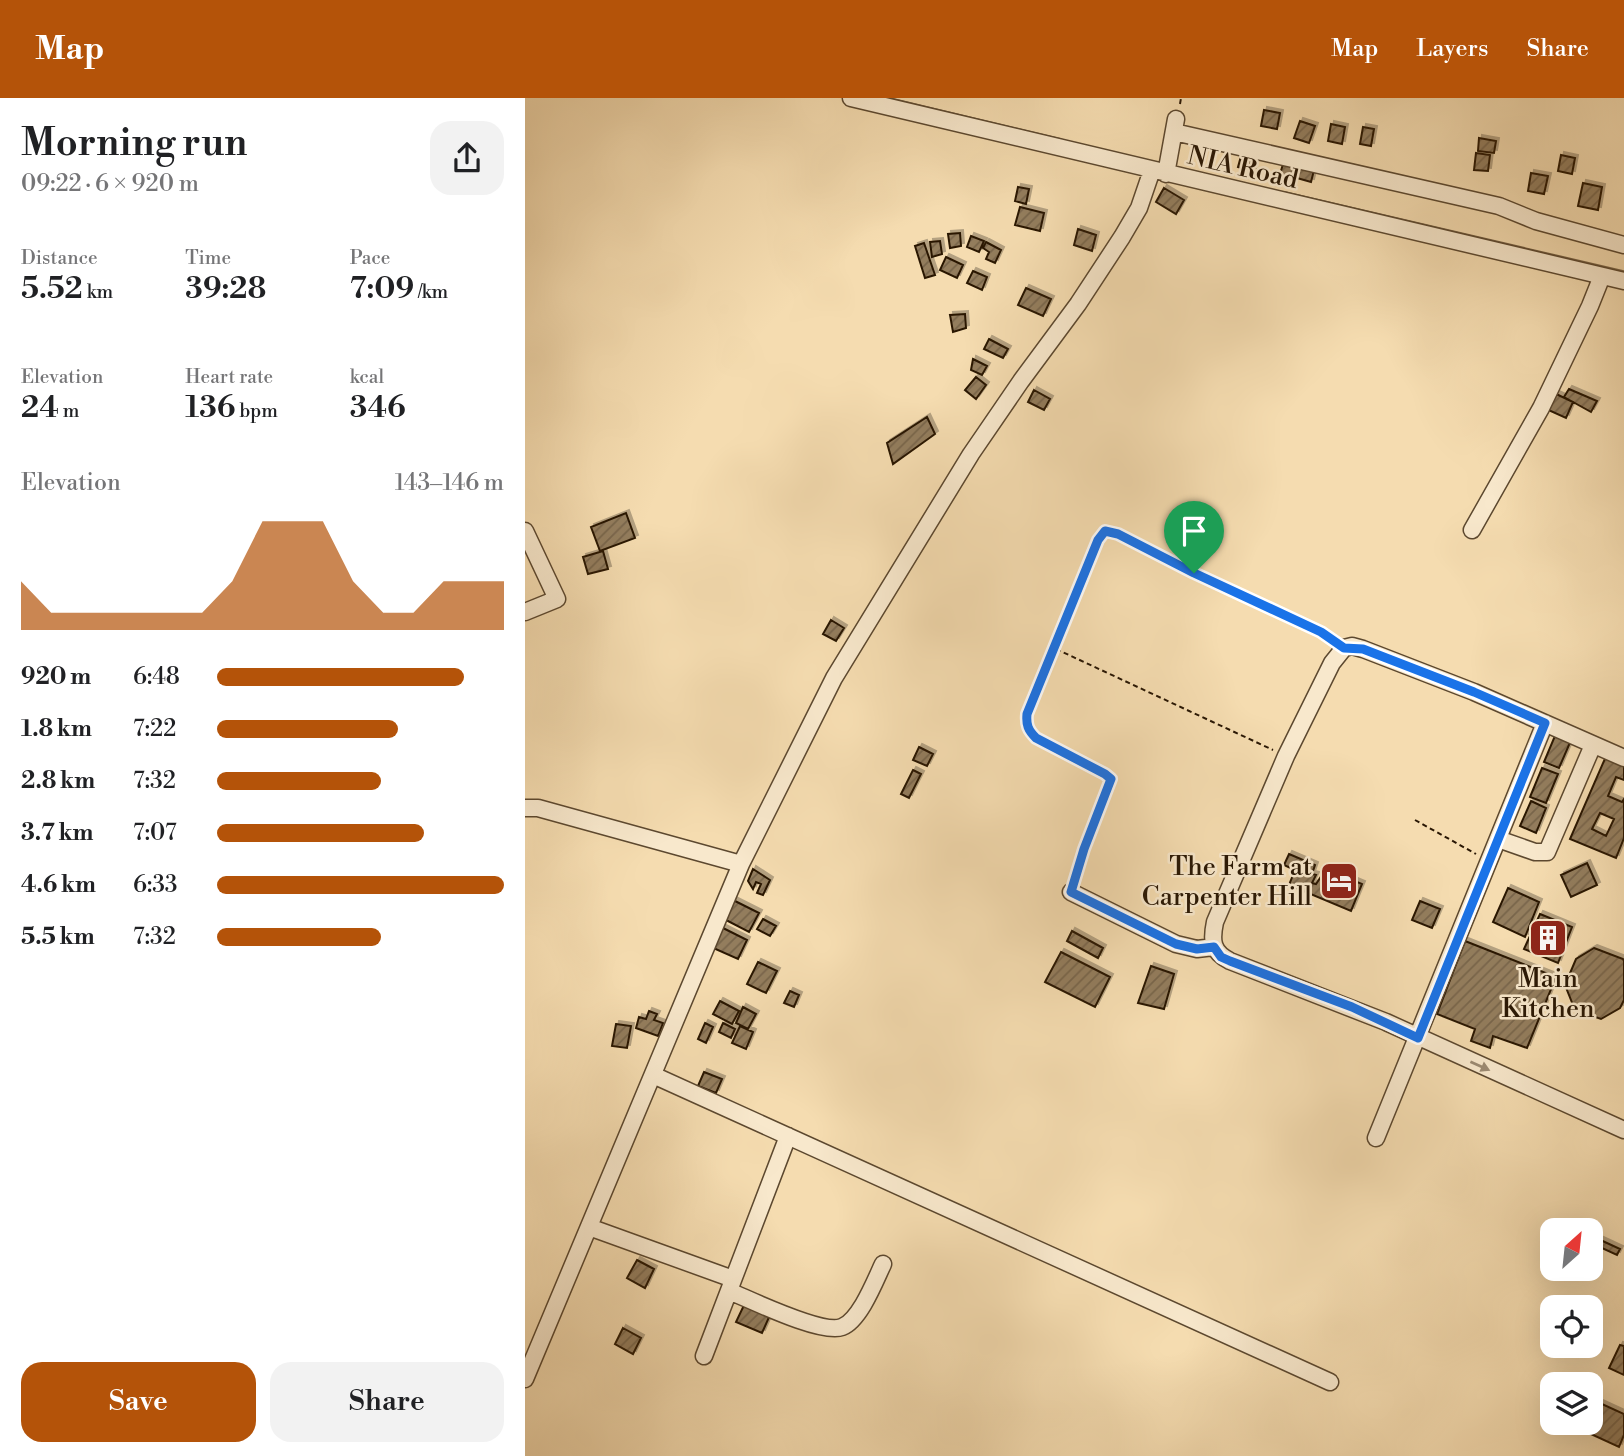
<!DOCTYPE html>
<meta charset="utf-8">
<style>
:root{--surface:#fff;--page:#f2f2f2;--text:#202124;--muted:#757577;--accent:#b45309}
body{margin:0;font-family:"Libre Bodoni",serif;background:var(--page);color:var(--text);height:100vh;display:flex;flex-direction:column;font-size:26px;white-space:nowrap}
*{box-sizing:border-box;margin:0}
p{font-size:23px;color:var(--muted)}
.icon{flex:none;width:38px;height:38px;fill:none;stroke:currentColor;stroke-width:2;stroke-linecap:round;stroke-linejoin:round}
.map{position:relative;flex:1;overflow:hidden}
.side{display:flex;flex-direction:column;background:var(--surface);width:525px}
.side>*{flex:none}
.needle{width:46px;rotate:27deg}
.tools{position:absolute;left:1015px;top:1120px;display:grid;gap:14px}
.tools a{display:grid;place-items:center;width:63px;height:63px;border-radius:14px;background:var(--surface);box-shadow:0 7px 28px #0002;font-size:35px}
.pin{position:absolute;display:grid;place-items:center;width:60px;height:60px;color:#fff;margin:-72px -30px;border-radius:50% 50% 50% 0;rotate:-45deg;box-shadow:0 0 7px #0007}
.pin .icon{rotate:45deg}
.round{display:grid;place-items:center;flex:none;width:74px;height:74px;border-radius:21px;background:var(--page)}
.overview{display:flex;align-items:center;justify-content:space-between;height:119px;padding:0 21px}
h1{font-size:38px;font-weight:600;line-height:52px}
.metrics{display:grid;grid-template-columns:repeat(3,1fr);gap:10px;height:119px;padding:7px 21px}
.metrics div{display:grid;align-content:center}
.metrics b{font-size:30px;font-weight:600}
.metrics small{font-size:19px;font-weight:400}
.metrics p{font-size:19px}
.chart{height:196px;padding:14px 21px}
.chart p{display:flex;justify-content:space-between}
.chart svg{width:100%;height:126px;margin-top:7px;fill:var(--accent);opacity:.7}
.button{display:flex;gap:14px;margin-top:auto;padding:14px 21px}
.button a{flex:1;height:80px;border-radius:21px;background:var(--accent);color:#fff;font-size:28px;font-weight:600;line-height:80px;text-align:center}
.button a+a{background:var(--page);color:var(--text)}
ul{padding:0 21px;list-style:none;font-size:23px}
li{display:grid;grid-template-columns:112px 84px 1fr;align-items:center;height:52px}
li i{height:18px;border-radius:9px;background:var(--accent)}
header{display:flex;align-items:center;gap:42px;box-sizing:border-box;height:98px;padding:0 35px;background:var(--accent);color:#fff}
header strong{font-size:33px}
nav{display:flex;gap:38px;margin-inline-start:auto;font-size:24px}
main{display:flex;flex:1;min-height:0}
.map>svg:first-child{display:block}
</style>
<header>
<strong>Map</strong>
<nav><a>Map</a><a>Layers</a><a>Share</a></nav>
</header>
<main>
<section class="side">
<div class="overview"><div><h1>Morning run</h1><p>09:22 · 6 × 920 m</p></div><a class="round"><svg class="icon" aria-label="share" viewBox="0 0 24 24"><path d="M12 15V3M7 8l5-5 5 5M5 13v7h14v-7"/></svg></a></div>
<div class="metrics">
<div><p>Distance</p><b>5.52<small> km</small></b></div>
<div><p>Time</p><b>39:28</b></div>
<div><p>Pace</p><b>7:09<small> /km</small></b></div>
</div>
<div class="metrics">
<div><p>Elevation</p><b>24<small> m</small></b></div>
<div><p>Heart rate</p><b>136<small> bpm</small></b></div>
<div><p>kcal</p><b>346</b></div>
</div>
<div class="chart"><p><span>Elevation</span>143–146 m</p>
<svg viewBox="0 0 160 44" preserveAspectRatio="none"><path d="M0 44V27L10 38L20 38L30 38L40 38L50 38L60 38L70 27L80 6L90 6L100 6L110 27L120 38L130 38L140 27L150 27L160 27V44z"/></svg>
</div>
<ul>
<li><b>920 m</b>6:48<i style="width:86%"></i></li>
<li><b>1.8 km</b>7:22<i style="width:63%"></i></li>
<li><b>2.8 km</b>7:32<i style="width:57%"></i></li>
<li><b>3.7 km</b>7:07<i style="width:72%"></i></li>
<li><b>4.6 km</b>6:33<i style="width:100%"></i></li>
<li><b>5.5 km</b>7:32<i style="width:57%"></i></li>
</ul>
<div class="button"><a>Save</a><a>Share</a></div>
</section>
<div class="map">
<svg width="1099" height="1358" viewBox="0 0 1099 1358">
<defs>
<pattern id="building-hatch" width="6" height="6" patternUnits="userSpaceOnUse" patternTransform="scale(1.75)"><rect width="6" height="6" fill="#937d5d"/><path d="M-1 1l2-2M0 6l6-6M5 7l2-2" fill="none" stroke="#78654b"/></pattern>
<filter id="shadow"><feDropShadow dx="3" dy="-3" stdDeviation="0" flood-color="#0004"/></filter>
</defs>
<rect width="100%" height="100%" fill="#f5dcb0"/>
<filter id="stains"><feTurbulence type="fractalNoise" baseFrequency=".00286" numOctaves="4"/><feColorMatrix values="0 0 0 0 .2 0 0 0 0 .09 0 0 0 0 .02 0 0 0 .5 -.17"/></filter>
<radialGradient id="worn" r=".72"><stop offset=".6" stop-color="#630" stop-opacity="0"/><stop offset="1" stop-color="#630" stop-opacity=".3"/></radialGradient>
<g fill="none" stroke-linecap="round" stroke-linejoin="round">
<path stroke="#7a6548" stroke-width="3.5" d="M361 0 536 42
M760 95 1099 174"/>
</g>
<path fill="url(#building-hatch)" stroke="#291704" stroke-width="2" fill-rule="evenodd" filter="url(#shadow)" d="M739 12 755 15 752 31 736 28Z
M775 23 790 28 784 45 769 40Z
M806 26 820 29 817 46 803 43Z
M838 29 849 31 846 48 835 46Z
M954 40 971 43 969 55 953 53Z
M951 55 965 57 963 73 949 72Z
M1036 57 1050 60 1047 76 1033 73Z
M716 58 731 62 728 73 713 69Z
M759 63 771 67 768 79 755 76Z
M775 69 789 72 786 84 772 80Z
M1006 75 1023 78 1019 96 1003 93Z
M1058 85 1077 89 1073 112 1053 108Z
M493 89 504 91 501 106 490 103Z
M639 90 659 102 651 116 631 104Z
M495 109 519 115 515 133 490 127Z
M553 131 571 137 567 153 549 147Z
M435 135 436 148 425 150 423 136Z
M446 138 459 143 454 154 442 149Z
M415 143 417 156 407 159 405 144Z
M461 144 476 152 470 165 461 161 464 154 458 150Z
M399 145 410 177 400 180 390 148Z
M421 159 438 167 432 180 415 172Z
M448 173 462 179 457 192 442 185Z
M501 190 526 201 518 218 493 207Z
M440 216 441 230 428 234 425 217Z
M464 241 483 251 478 260 459 251Z
M448 261 462 268 457 277 446 272Z
M451 279 461 287 451 301 440 292Z
M1044 291 1072 303 1066 314 1039 299Z
M509 292 525 301 519 312 503 304Z
M1027 294 1048 304 1041 320 1019 310Z
M402 319 410 336 368 366 362 345Z
M101 415 110 440 75 453 66 429Z
M78 453 83 471 63 476 58 459Z
M306 522 319 530 311 543 298 536Z
M1032 633 1047 640 1034 670 1019 664Z
M394 649 408 656 402 668 388 662Z
M1082 656 1099 663V682L1091 679 1083 698 1097 704 1099 701V740L1091 760 1045 741ZM1075 715 1089 721 1081 738 1067 731Z
M1017 670 1033 676 1021 705 1005 699Z
M388 672 396 676 384 700 376 696Z
M1006 703 1021 710 1011 735 995 728Z
M764 756 790 767 787 776 791 777 787 785 791 786 801 771 837 786 826 813 764 787 770 772 759 767Z
M1062 765 1072 787 1046 799 1036 777Z
M228 771 245 782 238 797 232 795 236 786 231 784 228 791 223 783Z
M983 790 1014 804 1000 839 968 824Z
M208 802 234 815 224 834 199 821Z
M895 803 915 811 907 830 887 822Z
M1015 816 1047 829 1033 865 999 851Z
M238 821 251 828 245 838 232 831Z
M196 829 222 842 213 861 186 849Z
M547 833 578 850 573 860 542 843Z
M940 843 1031 879 1002 950 968 938 965 950 946 943 950 931 912 916Z
M1069 850 1098 861 1099 863V902L1095 910 1076 921 1050 912 1040 887 1051 861Z
M536 854 585 879 570 909 520 884Z
M233 864 252 873 241 895 222 886Z
M626 868 649 876 639 911 613 905Z
M265 893 274 897 269 909 259 905Z
M195 903 214 913 207 926 188 916Z
M218 909 231 916 223 931 211 925Z
M124 913 132 916 129 922 138 925 133 938 111 930 114 919 121 921Z
M180 925 188 929 181 945 173 941Z
M198 925 210 931 206 940 194 934Z
M91 926 106 928 102 950 87 948Z
M215 928 228 934 221 951 207 945Z
M179 974 197 981 191 995 173 988Z
M1069 1139 1095 1151 1092 1157 1066 1145Z
M112 1162 129 1171 120 1190 102 1180Z
M220 1205 245 1217 237 1235 211 1224Z
M98 1230 116 1240 108 1256 90 1246Z
M1095 1247 1099 1248V1277L1084 1270Z
M1066 1301 1099 1316V1337L1094 1349 1042 1325H1066Z"/>
<g fill="none" stroke-linecap="round" stroke-linejoin="round">
<defs>
<path id="minor" d="M326 0 1099 183
M649 34 974 108 1011 123 1099 147
M641 76 651 21
M947 432 1016 310 1065 208 1077 178
M0 433 32 501 0 514
M1099 660 949 594 838 551 827 548 819 550 807 565 761 658 690 824C686 843 687 854 705 863L861 924 1099 1032
M0 710H13L216 766
M973 741 1010 754H1022L1068 647
M546 794 651 846 672 851 689 849
M128 977 805 1284
M851 1040 1020 625
M64 1129 208 1181
M204 1193C226 1202 297 1237 317 1229 335 1222 350 1183 358 1166
M179 1258 263 1038
M0 1281 216 766 309 580 446 356 496 283 553 206 597 139 614 110 627 72"/>
</defs>
<use href="#minor" stroke="#5c482f" stroke-width="19"/>
<path stroke="#291704" stroke-width="2" stroke-dasharray="5 3.5" stroke-linecap="butt" d="M655 6 656 0
M531 551 748 652
M890 722 951 756
M551 780 586 681 580 675 511 640C503 632 501 627 502 616L576 436 580 433 593 436 669 475 807 540"/>
<use href="#minor" stroke="#f8e8cc" stroke-width="16"/>
</g>
<defs><path id="oneway-solid" d="M-6-.8H1V-3.2L6.5 0L1 3.2V.8H-6Z" transform="scale(1.75)"/></defs>
<use fill="#9b8a72" href="#oneway-solid" transform="translate(955 968) rotate(24)"/>
<g fill="none" stroke-linecap="round" stroke-linejoin="round">
<defs>
<path id="route" d="M580 433 593 436 669 475 796 534 819 550 838 551 949 594 1020 625 893 940 827 909 705 863 696 859 689 849 672 851 651 846 546 794 559 751 586 681 580 676 511 640C503 632 501 627 502 616L573 442Z"/>
</defs>
<use href="#route" stroke="#fff" stroke-width="14"/>
<use href="#route" stroke="#1a73e8" stroke-width="9"/>
</g>
<defs>
<symbol id="hotel-square" viewBox="-11 -11 22 22"><rect x="-9" y="-9" width="18" height="18" rx="4" fill="#8f2418" stroke="#f8e8cc"/><path d="M-6-4.5h1.5V1H6V5H4.5V3h-9V5H-6ZM-4 0a1.8 1.8 0 1 1 3.6 0ZM.5 0V-2.5h3Q6-2.5 6 0Z" fill="#fff"/></symbol>
<symbol id="building-square" viewBox="-11 -11 22 22"><rect x="-9" y="-9" width="18" height="18" rx="4" fill="#8f2418" stroke="#f8e8cc"/><path d="M-4-6H4V6H1V3H-1V6H-4ZM-2.5-4.3h1.7v1.8h-1.7ZM.8-4.3h1.7v1.8H.8ZM-2.5-1h1.7V.8h-1.7ZM.8-1h1.7V.8H.8Z" fill="#fff"/></symbol>
</defs>
<g fill-rule="evenodd">
<use href="#hotel-square" x="792" y="761" width="44" height="44"/>
<use href="#building-square" x="1001" y="818" width="44" height="44"/>
</g>
<g text-anchor="middle" stroke-width="5" stroke-linejoin="round" paint-order="stroke">
<g font-size="26" fill="#291704" stroke="#f8e8cc">
<text transform="translate(718 69) rotate(13)" y="9">NIA Road</text>
</g>
<g font-size="26" fill="#291704" stroke="#f8e8cc" text-anchor="end">
<text x="787" y="777">The Farm at<tspan x="787" dy="30">Carpenter Hill</tspan></text>
<text x="1023" y="889" text-anchor="middle">Main<tspan x="1023" dy="30">Kitchen</tspan></text>
</g>
</g>
<rect width="100%" height="100%" filter="url(#stains)"/>
<rect width="100%" height="100%" fill="url(#worn)"/>
</svg>
<div class="tools">
<a><svg class="needle" viewBox="-14 -14 28 28"><path d="M0-13l5 13h-10z" fill="#e53935"/><path d="M0 13l5-13h-10z" fill="#757577"/></svg></a>
<a><svg class="icon" aria-label="locate" viewBox="0 0 24 24"><circle cx="12" cy="12" r="6"/><path d="M12 2v4M12 18v4M2 12h4M18 12h4"/></svg></a>
<a><svg class="icon" aria-label="layers" viewBox="0 0 24 24"><path d="M12 4l9 5-9 5-9-5zM3 14l9 5 9-5"/></svg></a>
</div>
<div class="pin" style="left:669px;top:475px;background:#1e9e55"><svg class="icon" aria-label="arrive" viewBox="0 0 24 24"><path d="M6 21V4h12l-3 4 3 4H6"/></svg></div>
</div>
</main>
